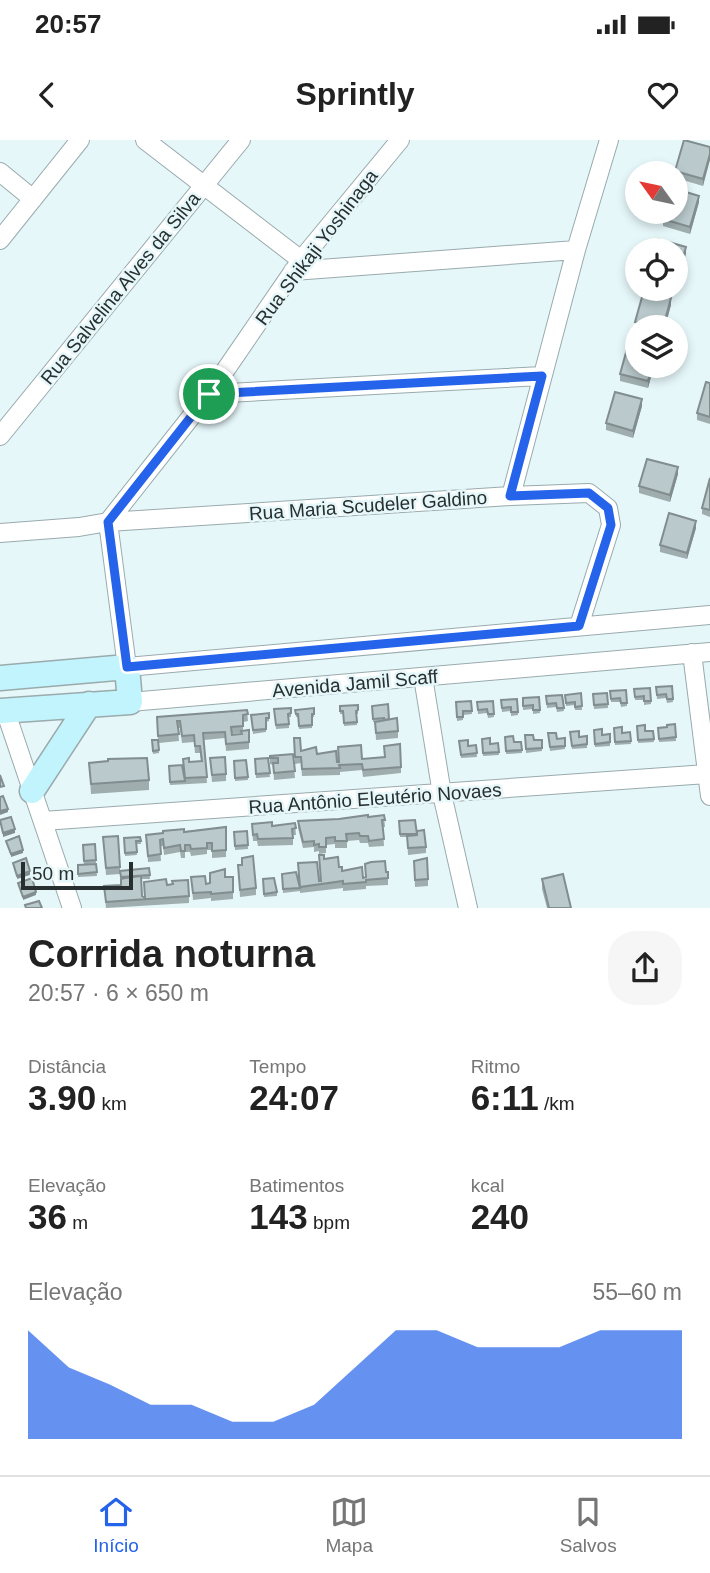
<!DOCTYPE html>
<html lang="pt">
<meta charset="utf-8">
<style>
:root{--surface:#fff;--page:#f6f6f6;--text:#222;--muted:#767676;--line:#e0e0e0;--accent:#2563eb}
body{margin:0;font-family:Helvetica,sans-serif;background:var(--page);color:var(--text);height:100vh;display:flex;flex-direction:column;font-size:26px;white-space:nowrap}
*{box-sizing:border-box;margin:0}
p{font-size:23px;color:var(--muted)}
.icon{flex:none;width:38px;height:38px;fill:none;stroke:currentColor;stroke-width:2;stroke-linecap:round;stroke-linejoin:round}
.map{position:relative;height:768px;overflow:hidden}
.details{display:flex;flex-direction:column;background:var(--surface);flex:1}
.details>*{flex:none}
.needle{width:46px;rotate:303deg}
.controls{position:absolute;left:625px;top:21px;display:grid;gap:14px}
.controls a{display:grid;place-items:center;width:63px;height:63px;border-radius:50%;background:var(--surface);box-shadow:0 4px 10px #0003;font-size:35px}
.scale{position:absolute;left:21px;bottom:18px;width:112px;box-sizing:border-box;padding-left:7px;border:4px solid #282f30;border-top:0;font-size:19px;line-height:24px;white-space:nowrap;color:#282f30;-webkit-text-stroke:5px #e6f7fa;paint-order:stroke}
.pin{position:absolute;display:grid;place-items:center;width:60px;height:60px;color:#fff;margin:-30px;border:4px solid #fff;border-radius:50%;box-shadow:0 2px 7px #0007}
.round{display:grid;place-items:center;flex:none;width:74px;height:74px;border-radius:28px;background:var(--page)}
.headline{display:flex;align-items:center;justify-content:space-between;height:119px;padding:0 28px}
h1{font-size:38px;font-weight:600;line-height:52px}
.figures{display:grid;grid-template-columns:repeat(3,1fr);gap:10px;height:119px;padding:7px 28px}
.figures div{display:grid;align-content:center}
.figures b{font-size:35px;font-weight:600}
.figures small{font-size:19px;font-weight:400}
.figures p{font-size:19px}
.chart{height:196px;padding:14px 28px}
.chart p{display:flex;justify-content:space-between}
.chart svg{width:100%;height:126px;margin-top:7px;fill:var(--accent);opacity:.7}
.status{display:flex;justify-content:space-between;align-items:center;height:49px;padding:0 35px;background:var(--surface);direction:ltr}
.status svg{height:19px;fill:currentColor}
header{display:flex;justify-content:space-between;align-items:center;height:91px;padding:0 28px;background:var(--surface);font-size:32px;font-weight:600}
.tabs{display:flex;justify-content:space-around;align-items:center;height:98px;border-top:2px solid var(--line);background:var(--surface);font-size:19px;color:var(--muted)}
.tabs a{display:grid;justify-items:center;gap:4px}
.tabs .on{color:var(--accent)}
.map>svg:first-child{display:block}
</style>
<div class="status"><b>20:57</b><svg viewBox="0 0 49 12"><path d="M0 12V9h3v3zM5 12V6h3v6zM10 12V3h3v9zM15 12V0h3v12zM26 1h20v11H26zM47 4h2v5h-2z"/></svg></div>
<header><svg class="icon" aria-label="back" viewBox="0 0 24 24"><path d="M15 5l-7 7 7 7"/></svg>Sprintly<svg class="icon" aria-label="heart" viewBox="0 0 24 24"><path d="M12 20l-8-8c-3-5 5-10 8-4 3-6 11-1 8 4z"/></svg></header>
<div class="map">
<svg width="710" height="768" viewBox="0 0 710 768">
<rect width="100%" height="100%" fill="#e6f7fa"/>
<g fill="none" stroke-linecap="round" stroke-linejoin="round">
<defs>
<path id="street" d="M145 0 301 120
M400 0 301 120 209 254 108 382 127 527 710 475
M0 32 33 59
M0 100 80 0
M293 131 576 110
M209 254 542 236
M0 296 241 0
M511 356 576 110 609 0
M0 393 79 387 108 382 511 356 589 353 608 368 611 385 579 486
M692 513 710 656
M423 537 442 654 468 768
M130 562 710 512
M5 570 72 768
M43 681 707 634"/>
<path id="secondary" d="M0 538 127 527 130 562 0 571
M32 651 89 564"/>
</defs>
<use href="#street" stroke="#9aaaad" stroke-width="20"/>
<use href="#secondary" stroke="#9aaaad" stroke-width="27"/>
<use href="#street" stroke="#fff" stroke-width="18"/>
<use href="#secondary" stroke="#c1f4fc" stroke-width="24"/>
</g>
<path fill="#9fadaf" fill-rule="evenodd" d="M710 7 703 46 676 38 675 31Z
M699 62 690 94 663 86V79Z
M671 165 665 187H637V189L635 188V182Z
M654 226 648 248 620 241V234Z
M710 243V284L697 280V273Z
M642 266 633 298 606 290V283Z
M678 334 670 362 639 353V346Z
M710 338V377L702 374V368Z
M696 388 687 419 660 412V405Z
M672 546 673 562 667 563 666 558 657 559 656 547Z
M650 548 651 564 644 565V560H635L634 549Z
M626 550 627 566 621 567 620 562H611L610 551Z
M581 553 582 570H575V565L566 566 565 555Z
M607 553 608 568 594 569 593 554Z
M562 555 564 571 557 572 556 567 547 568 546 556Z
M539 557 540 573 533 574V569L523 570V558Z
M517 559 518 575 511 576V571L502 572 501 560Z
M471 561 472 574 463 575V580L457 581 456 562Z
M493 561 494 577 488 578 487 573 478 574 477 562Z
M358 565V574H356L357 585 344 586 343 574H340V566Z
M372 566 389 579 398 591V598L376 600 375 582H373Z
M291 568V577H289V588L276 589 274 569Z
M314 568V577H312V588L299 589 298 577H296L295 570Z
M247 570 248 581 243 582V591L249 590V609L226 611 225 598 204 600 207 643 170 645 169 626 185 637 183 619 189 622 201 621 200 613H195L194 602 182 603 180 588H178L179 601 159 603V613L153 614 152 600H158L157 577ZM242 593V594L232 595 231 594Z
M269 573V581L266 582V592L253 594 251 575Z
M675 584 676 601 659 602 658 588 667 587Z
M637 586 645 591H653L654 602 638 603Z
M614 588 622 593 630 592 631 604 615 605Z
M594 590 602 595 610 594V606L595 607Z
M570 592 579 597 587 596V608L572 609Z
M548 593 557 599 565 598V609L550 611Z
M525 595 534 600H542V611L526 613Z
M505 597 514 602H521L522 613 506 614Z
M294 598 301 611 317 614 337 622 385 617 384 606 401 627V633L363 637 362 630 340 632V635L302 636 301 623 295 624Z
M482 599 490 604 498 603 499 615 483 616Z
M459 601 468 606 476 605 477 617 461 618Z
M293 614 295 638 274 640 273 625 270 624V616Z
M210 618 226 634V641L212 642Z
M268 618 270 637 256 638 255 619Z
M246 620 248 640 235 641 234 621Z
M89 623 149 640V650L91 654Z
M384 675 385 687H383L384 706 369 707 368 703H360L359 700 347 701V708H335V704L326 705V713L319 714V711L314 712V707L303 708 298 688V681L339 679Z
M399 681 417 694 426 707V713L408 715 407 697H400Z
M295 683 296 695H293V705L258 706 257 701H253L252 684 272 686Z
M226 687V717L212 718V710H207V714L191 716 190 712H185V718H181L180 712 164 715 163 706H160L161 721 148 722 146 695Z
M247 691 248 709 235 710 234 692Z
M103 697 120 727V734L106 735Z
M140 697 141 704H136L137 715 125 716 124 698Z
M95 704 96 723 84 725 83 705Z
M242 718 256 748V755L240 757 238 725H242Z
M324 719 342 731 363 738 388 732V745L366 746V749L343 751V748L300 753V751L283 753 282 734 299 747 321 741Z
M414 721 428 739V746L415 747Z
M96 724 97 736 78 737V725Z
M149 728 150 739H141L142 756 145 757 144 742 167 745 189 756V763L106 768 104 746 121 745 120 731Z
M210 733 225 737H233V759L211 761V758L193 760 191 737 206 744 210 743Z
M263 739 277 752V756L264 757Z
M542 739 571 768H547L542 749Z"/>
<path fill="#828d8f" d="M710 14V20L703 46V39Z
M699 56V62L690 94V87Z
M686 107V114L677 145V139Z
M671 158V165L665 187H663Z
M652 226H654L648 248V241Z
M642 259V266L633 298V291Z
M678 327V334L670 362V355Z
M696 381V388L687 419V413Z
M8 669V672L0 675V671Z
M15 689V693L3 697V693Z
M23 710V713L11 717V714Z
M30 731V735L17 739V736Z
M36 752V755L23 760V757Z"/>
<path fill="#b9c9cc" stroke="#828d8f" stroke-width="2" d="M684 0 710 7V14L703 39 675 31Z
M676 49 699 56 690 87 663 79 665 72H676Z
M658 99 686 107 677 139 676 138V110H655Z
M644 150 671 158 663 187H656L635 182Z
M629 202 637 204V226H652L648 241 620 234Z
M706 242 710 243V277L697 273Z
M615 252 642 259 633 291 606 283Z
M647 319 678 327 670 355 639 346Z
M710 338V370L702 368Z
M669 373 696 381 687 413 660 405Z
M672 546 673 559H667L666 554 657 555 656 547Z
M650 548 651 561H644V556L635 557 634 549Z
M626 550 627 563H621L620 558 611 559 610 551Z
M581 553 582 566 575 567V562L566 563 565 555Z
M607 553 608 564 594 565 593 554Z
M562 555 564 568H557L556 563 547 564 546 556Z
M539 557 540 570H533V565L523 566V558Z
M517 559 518 572H511V567L502 568 501 560Z
M471 561 472 571H463V577H457L456 562Z
M493 561 494 574H488L487 569 478 570 477 562Z
M388 564 389 579 384 580V578L373 579 372 566Z
M358 565V570L356 571 357 582 344 583 343 571H340V566Z
M291 568V573L288 574 289 584 276 585 274 569Z
M314 568V574H312V585L299 586 298 574H296L295 570Z
M247 570 248 574 243 575V586L231 587 232 595 242 594 241 591 249 590V602L226 604 225 592 203 593 207 637 185 638 183 619 189 618V622L202 621 200 606H195L194 595 182 596 180 581H177L179 594 158 596 157 577Z
M269 573V578H266V589L253 590 251 575Z
M397 578 398 591 376 593 375 582Z
M675 584 676 597 659 599 658 588 667 587V585Z
M645 585V591H653L654 599 638 600 637 586Z
M622 587V593L630 592 631 601 615 602 614 588Z
M602 589V595L610 594V602L595 604 594 590Z
M579 591V597L587 596V604L572 606 570 592Z
M548 593H556L557 599 565 598V606L550 607Z
M525 595H533L534 600H542V608L526 609Z
M513 596 514 602H521L522 610 506 611 505 597Z
M294 598H300L301 611 316 607 317 614 336 611 337 622H339L338 607 361 605 362 619 385 617 384 606 400 604 401 627 363 630 362 624 339 625 340 628 302 629 301 617H295Z
M490 598V604L498 603 499 612 483 613 482 599Z
M152 600H158L159 610 153 611Z
M468 600V606L476 605 477 613 461 615 459 601Z
M293 614 295 631 274 633 273 623H278V618H270V616Z
M225 617 226 634 212 635 210 618Z
M147 618 149 640 91 644 89 623 108 621V619Z
M268 618 270 633 256 634 255 619Z
M246 620 248 637 235 638 234 621Z
M182 625 185 641 170 642 169 626Z
M0 635 4 646 0 647Z
M3 656 8 669 0 671V657Z
M368 675V677L384 675 385 680H382L384 699 369 701 368 696H360L359 693 346 694 347 701H335V697L326 698V707H319V704L314 705V701L303 702 298 681 339 679Z
M11 677 15 689 3 693 0 680Z
M415 680 417 694H400L399 681Z
M272 682V686L295 683 296 688 292 689 293 698 258 699 257 694 253 695 252 684Z
M226 687V710L212 711V703H207V708L191 709 190 705H185V711H181L180 705 164 708 163 699 160 700 161 714 148 716 146 695 163 693V691L184 689V692Z
M424 690 426 707 408 708 407 696 417 695V691Z
M247 691 248 705 235 706 234 692Z
M19 696 23 710 11 714 6 701Z
M118 696 120 727 106 728 103 697Z
M140 697 141 701H136L137 712 125 713 124 698Z
M95 704 96 720 84 721 83 705Z
M319 715H324V719L338 717 339 727H342V731L362 727 363 738 366 737 365 724 371 722 385 721 386 732H388V738L366 740V742L343 744V741L300 747 298 723 317 722 319 741H321Z
M253 716 256 748 240 750 238 725H242V718Z
M26 718 30 731 17 736 13 723Z
M427 718 428 739 415 740 414 721Z
M96 724 97 732 78 734V725Z
M149 728 150 735 121 737 120 731Z
M225 729V737H233V752L211 754V752L193 753 191 737 205 736 206 744 210 743V733Z
M296 732 300 748 283 749 282 734Z
M563 734 571 768H549L542 739Z
M141 736 142 756 145 758 144 742 166 739 167 745 173 744 172 741 188 740 189 756 106 762 104 746 121 745V739L125 738Z
M32 738 36 752 23 757 18 743Z
M274 738 277 752 264 754 263 739Z
M39 761 42 768H26L25 765Z"/>
<g fill="none" stroke-linecap="round" stroke-linejoin="round">
<defs>
<path id="route" d="M542 236 510 356 589 353 608 368 611 385 579 486 127 527 108 382 209 254Z"/>
</defs>
<use href="#route" stroke="#fff" stroke-width="14"/>
<use href="#route" stroke="#2563eb" stroke-width="9"/>
</g>
<g text-anchor="middle" stroke-width="5" stroke-linejoin="round" paint-order="stroke">
<g font-size="19" fill="#282f30" stroke="#e6f7fa">
<text transform="translate(316 107) rotate(-53)" y="7">Rua Shikaji Yoshinaga</text>
<text transform="translate(120 148) rotate(-51)" y="7">Rua Salvelina Alves da Silva</text>
<text transform="translate(368 365) rotate(-4)" y="7">Rua Maria Scudeler Galdino</text>
<text transform="translate(355 543) rotate(-5)" y="7">Avenida Jamil Scaff</text>
<text transform="translate(375 658) rotate(-4)" y="7">Rua Antônio Eleutério Novaes</text>
</g>
</g>
</svg>
<div class="controls">
<a><svg class="needle" viewBox="-14 -14 28 28"><path d="M0-13l5 13h-10z" fill="#e53935"/><path d="M0 13l5-13h-10z" fill="#767676"/></svg></a>
<a><svg class="icon" aria-label="locate" viewBox="0 0 24 24"><circle cx="12" cy="12" r="6"/><path d="M12 2v4M12 18v4M2 12h4M18 12h4"/></svg></a>
<a><svg class="icon" aria-label="layers" viewBox="0 0 24 24"><path d="M12 4l9 5-9 5-9-5zM3 14l9 5 9-5"/></svg></a>
</div>
<div class="scale">50 m</div>
<div class="pin" style="left:209px;top:254px;background:#1e9e55"><svg class="icon" aria-label="arrive" viewBox="0 0 24 24"><path d="M6 21V4h12l-3 4 3 4H6"/></svg></div>
</div>
<section class="details">
<div class="headline"><div><h1>Corrida noturna</h1><p>20:57 · 6 × 650 m</p></div><a class="round"><svg class="icon" aria-label="share" viewBox="0 0 24 24"><path d="M12 15V3M7 8l5-5 5 5M5 13v7h14v-7"/></svg></a></div>
<div class="figures">
<div><p>Distância</p><b>3.90<small> km</small></b></div>
<div><p>Tempo</p><b>24:07</b></div>
<div><p>Ritmo</p><b>6:11<small> /km</small></b></div>
</div>
<div class="figures">
<div><p>Elevação</p><b>36<small> m</small></b></div>
<div><p>Batimentos</p><b>143<small> bpm</small></b></div>
<div><p>kcal</p><b>240</b></div>
</div>
<div class="chart"><p><span>Elevação</span>55–60 m</p>
<svg viewBox="0 0 160 44" preserveAspectRatio="none"><path d="M0 44V6L10 19L20 25L30 32L40 32L50 38L60 38L70 32L80 19L90 6L100 6L110 12L120 12L130 12L140 6L150 6L160 6V44z"/></svg>
</div>
</section>
<nav class="tabs">
<a class="on"><svg class="icon" aria-label="home" viewBox="0 0 24 24"><path d="M3 11l9-7 9 7M6 9v11h12V9"/></svg>Início</a>
<a><svg class="icon" aria-label="map" viewBox="0 0 24 24"><path d="M3 6l6-2 6 2 6-2v14l-6 2-6-2-6 2zM9 4v14M15 6v14"/></svg>Mapa</a>
<a><svg class="icon" aria-label="saved" viewBox="0 0 24 24"><path d="M7 4h10v16l-5-4-5 4z"/></svg>Salvos</a>
</nav>
